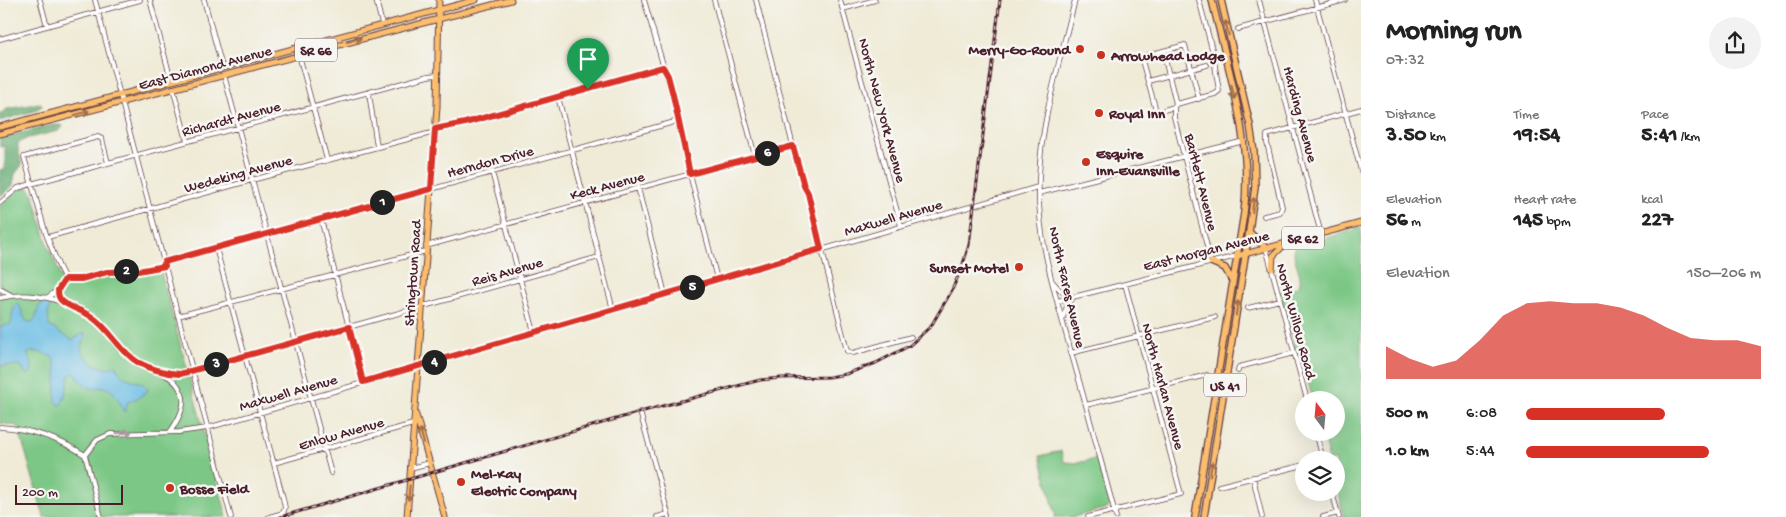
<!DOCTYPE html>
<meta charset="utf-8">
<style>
:root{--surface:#fff;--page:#f2f2f2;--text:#222;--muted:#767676;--accent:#d93025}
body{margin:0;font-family:"Gochi Hand",sans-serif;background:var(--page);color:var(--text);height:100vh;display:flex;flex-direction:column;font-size:19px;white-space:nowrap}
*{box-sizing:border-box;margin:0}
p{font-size:16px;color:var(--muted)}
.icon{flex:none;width:28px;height:28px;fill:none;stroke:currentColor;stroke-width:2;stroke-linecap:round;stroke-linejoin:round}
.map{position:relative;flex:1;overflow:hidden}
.drawer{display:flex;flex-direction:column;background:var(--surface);width:425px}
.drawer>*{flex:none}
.needle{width:32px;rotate:344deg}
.buttons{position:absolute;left:1295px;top:391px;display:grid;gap:10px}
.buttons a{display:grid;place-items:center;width:50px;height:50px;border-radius:50%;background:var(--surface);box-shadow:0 5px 20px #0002;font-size:25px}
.scale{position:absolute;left:15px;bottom:12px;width:108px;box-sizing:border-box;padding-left:5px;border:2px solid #4a1f2b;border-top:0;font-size:14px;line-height:18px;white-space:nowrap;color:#4a1f2b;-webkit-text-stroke:4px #f6f6f2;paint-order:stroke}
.pin{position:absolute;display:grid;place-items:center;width:42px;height:42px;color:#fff;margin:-51px -21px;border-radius:50% 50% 50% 0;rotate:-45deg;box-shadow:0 0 5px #0007}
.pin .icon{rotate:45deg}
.km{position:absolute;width:25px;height:25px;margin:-12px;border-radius:50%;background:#222;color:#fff;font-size:14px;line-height:25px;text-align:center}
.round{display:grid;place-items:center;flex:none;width:52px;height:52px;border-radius:26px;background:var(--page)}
.overview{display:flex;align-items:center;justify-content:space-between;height:85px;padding:0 25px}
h1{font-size:28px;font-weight:700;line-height:38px}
.metrics{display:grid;grid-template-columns:repeat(3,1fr);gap:8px;height:85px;padding:5px 25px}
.metrics div{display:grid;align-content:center}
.metrics b{font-size:21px;font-weight:700}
.metrics small{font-size:14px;font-weight:400}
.metrics p{font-size:14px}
.chart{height:140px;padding:10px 25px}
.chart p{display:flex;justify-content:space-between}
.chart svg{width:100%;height:90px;margin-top:5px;fill:var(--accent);opacity:.7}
ul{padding:0 25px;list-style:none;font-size:16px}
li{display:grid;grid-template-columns:80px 60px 1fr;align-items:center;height:38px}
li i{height:12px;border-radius:6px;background:var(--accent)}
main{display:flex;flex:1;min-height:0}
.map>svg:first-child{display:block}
</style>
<main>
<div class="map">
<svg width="1361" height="517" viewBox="0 0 1361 517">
<rect width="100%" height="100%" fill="#f6f6f2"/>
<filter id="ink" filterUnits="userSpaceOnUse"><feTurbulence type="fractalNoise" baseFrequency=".02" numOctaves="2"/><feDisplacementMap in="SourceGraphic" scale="10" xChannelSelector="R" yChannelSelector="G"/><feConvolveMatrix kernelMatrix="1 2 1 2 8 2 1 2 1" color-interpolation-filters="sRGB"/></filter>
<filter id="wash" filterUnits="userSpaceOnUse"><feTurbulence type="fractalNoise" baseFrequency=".0096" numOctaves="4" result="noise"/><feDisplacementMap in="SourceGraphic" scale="20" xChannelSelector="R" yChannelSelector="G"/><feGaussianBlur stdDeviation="1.12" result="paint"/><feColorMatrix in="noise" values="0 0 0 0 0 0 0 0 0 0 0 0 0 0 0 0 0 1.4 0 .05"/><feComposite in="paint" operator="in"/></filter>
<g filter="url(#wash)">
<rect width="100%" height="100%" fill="#f0ebd7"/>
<path fill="#7cc785" stroke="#637358" d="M28 187 33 193 48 246 61 277 69 281 85 280 107 273H134L160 269 227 517H44L18 426 0 423V206L19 189Z
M1361 228V517H1344L1336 486V460H1329L1322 433 1336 432V400H1313L1305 372 1302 373 1280 292 1296 287 1300 284C1302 271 1291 259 1295 247Z
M1061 451 1064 462 1077 463 1096 459 1098 460 1110 506 1108 508 1073 517H1054L1056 516 1040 456Z"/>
<path fill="#65ac72" stroke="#58664e" d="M41 103 42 106 34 111 0 121V114L7 109Z
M53 125H62L63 127 59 131 28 138 18 143V149L22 165 15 174 13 185 8 191 0 196V170L5 168V146L0 147V138Z"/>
<path fill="#67bce3" stroke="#586e87" d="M18 302 26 321 30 322 35 320 39 306 45 302 50 306 48 313 49 326 72 340 84 333 86 337C84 341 81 344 81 348 81 356 97 368 105 368 109 369 112 366 116 365L122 376 143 384 148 389 147 392 143 393V395L127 403 126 411H123C121 403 113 387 103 387 99 387 95 389 91 388 84 386 80 380 76 374L73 373 70 375C67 386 66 397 60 406L56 401V366L53 358C45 353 35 349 27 354 32 361 34 369 29 375L26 374 20 365 0 366V327L11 324 13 310Z"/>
</g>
<g filter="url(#ink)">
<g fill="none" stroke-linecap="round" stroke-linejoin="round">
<defs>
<path id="minor" d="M40 0 47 26
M95 0 231 517
M150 0 171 80
M204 0 222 67
M376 0 382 24
M644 0 674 102 686 159 717 279
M714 0 755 156
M756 0 793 146 804 186 808 193 847 351 853 353 911 337
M840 0 901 226
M1075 0C1061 58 1041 118 1039 178 1036 238 1056 296 1071 352 1087 407 1101 462 1116 517
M1259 0 1321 234
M1315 0 1361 171
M843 9 875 0
M1238 29 1345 0
M0 39 140 0
M1163 51 1176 104
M299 55 327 160
M224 75 331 473
M1148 81 1207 65
M173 88 187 141
M369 93 377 147
M558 97 613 310
M1155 107 1141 57 1185 45 1199 99
M1174 107V117L1211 262
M1164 110 1174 107 1176 104 1215 94 1219 91 1213 53 1199 0
M435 129 465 123 663 67
M492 172 534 332
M638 188 665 294
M1039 193 1244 141
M0 203 18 188 31 184 428 76 436 75 437 77
M1264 216 1280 212 1282 207 1267 143V135L1361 109
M321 219 363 382
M48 237 252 180 435 132
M426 246 793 146
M216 248 283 498 285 508 283 513 287 517
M1266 248 1307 400
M164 263 678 121
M65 279 59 267 46 234 24 157 98 137 102 139 108 163
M65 279H81L107 272 137 271 165 266
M1052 281 1061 291 1073 297 1066 309 1062 320
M0 289 11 295
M48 297 58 290 65 279
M0 298C32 290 75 301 100 323 113 335 120 349 134 359 150 371 175 372 182 394 187 406 177 422 170 432
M1057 301 1237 256
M422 303 423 305H428L599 257
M1248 308 1280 300
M178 316 426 251
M1071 353 1215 317
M1238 371 1239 367 1294 353
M160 372 180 374 417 308 422 309
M1086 405 1207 375
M640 412 669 517
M0 427C31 429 58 438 85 455L101 517
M1316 432 1323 460
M85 455 97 440 110 434 179 432 207 428 1038 187
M274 463 413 424
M410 468 430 463
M1253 477 1262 517
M1219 486 1304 465
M1332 492 1339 517
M269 517 283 513
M657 517 668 514
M1088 517 1181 494 1125 284
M1323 517 1338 513"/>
<path id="major" d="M0 127 476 0
M0 134 511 0
M1237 256 1361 223
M1272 269 1273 256 1284 245
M416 415 445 517
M407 517 437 107 439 0"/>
<path id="highway" d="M1249 232 1266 248
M1211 262 1225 268 1232 281
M1195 517 1244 213C1253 141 1228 70 1212 0
M1204 517 1249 232 1255 187 1254 152 1250 125 1221 0"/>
</defs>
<use href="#minor" stroke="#633e45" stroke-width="5.5"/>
<use href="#major" stroke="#633e45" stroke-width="7"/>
<use href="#highway" stroke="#633e45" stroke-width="8"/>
<use href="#minor" stroke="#fff" stroke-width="4"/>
<use href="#major" stroke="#fbbe6e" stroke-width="5"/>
<use href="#highway" stroke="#fbbe6e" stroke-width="5.5"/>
<defs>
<path id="rail" d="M280 517 640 412 760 380 781 378 829 377 846 374 876 363 909 346 931 326 952 290 962 267 969 245 1000 0"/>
</defs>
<use href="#rail" stroke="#4a1f2b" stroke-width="3"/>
<use href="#rail" stroke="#f6f6f2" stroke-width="1" stroke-dasharray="4" stroke-linecap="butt"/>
</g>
<defs><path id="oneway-shaft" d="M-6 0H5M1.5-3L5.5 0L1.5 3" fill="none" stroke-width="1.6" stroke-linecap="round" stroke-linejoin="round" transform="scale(1.25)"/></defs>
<g stroke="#a26e4c">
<use href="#oneway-shaft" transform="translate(1227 28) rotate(-103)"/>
<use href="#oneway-shaft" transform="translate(354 40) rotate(-15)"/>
<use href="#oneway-shaft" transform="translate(1233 92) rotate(77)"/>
<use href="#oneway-shaft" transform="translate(82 113) rotate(-15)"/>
<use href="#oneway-shaft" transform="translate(1253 205) rotate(-83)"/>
<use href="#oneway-shaft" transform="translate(1237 308) rotate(-81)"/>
<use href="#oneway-shaft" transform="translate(422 436) rotate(-105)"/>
<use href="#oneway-shaft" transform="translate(1211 469) rotate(-81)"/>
<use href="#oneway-shaft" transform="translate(409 493) rotate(95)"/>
</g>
<use stroke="#ae9aa0" href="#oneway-shaft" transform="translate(124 433) rotate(-2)"/>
</g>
<g fill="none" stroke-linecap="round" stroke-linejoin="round" filter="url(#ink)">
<defs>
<path id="route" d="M663 67 668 76 673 95 690 174 793 146 804 186 808 193 821 249 363 382 349 327 180 374C165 373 152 370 139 363 120 352 111 330 92 317 84 311 68 307 62 301 59 299 58 294 58 290L65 279H81L107 272 138 271 165 266 164 262 431 189 435 129 465 123Z"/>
</defs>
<use href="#route" stroke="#fff" stroke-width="10"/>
<use href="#route" stroke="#d93025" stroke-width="6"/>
</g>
<g fill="#c8321e" stroke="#f6f6f2" stroke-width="2">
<circle cx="1080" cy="49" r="5"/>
<circle cx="1101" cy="55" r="5"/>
<circle cx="1099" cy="113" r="5"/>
<circle cx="1086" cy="162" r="5"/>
<circle cx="1019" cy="267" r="5"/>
<circle cx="461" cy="482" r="5"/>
<circle cx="170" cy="488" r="5"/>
</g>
<g text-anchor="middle" stroke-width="5" stroke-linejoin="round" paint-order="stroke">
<g fill="#f6f6f2" stroke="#7e6067" stroke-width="1">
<rect x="295" y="38.5" width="42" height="23" rx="4"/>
<rect x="1282" y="226.5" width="42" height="23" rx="4"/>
<rect x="1204" y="373.5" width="42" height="23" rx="4"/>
</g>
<g font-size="14" font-weight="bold" fill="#4a1f2b">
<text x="316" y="55">SR 66</text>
<text x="1303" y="243">SR 62</text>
<text x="1225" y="390">US 41</text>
</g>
<g font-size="15" font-weight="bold" fill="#4a1f2b" stroke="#f6f6f2" text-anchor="start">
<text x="1070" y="54" text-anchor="end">Merry-Go-Round</text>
<text x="1111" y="60">Arrowhead Lodge</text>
<text x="1109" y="118">Royal Inn</text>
<text x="1096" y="158">Esquire<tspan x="1096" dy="17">Inn-Evansville</tspan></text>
<text x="1009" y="272" text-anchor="end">Sunset Motel</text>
<text x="471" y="478">Mel-Kay<tspan x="471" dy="17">Electric Company</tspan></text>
<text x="180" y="493">Bosse Field</text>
</g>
<g font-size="15" fill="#4a1f2b" stroke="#f6f6f2">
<text transform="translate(205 67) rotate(-15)" y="5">East Diamond Avenue</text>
<text transform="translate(883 110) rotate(75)" y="5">North New York Avenue</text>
<text transform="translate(1301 114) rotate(75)" y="5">Harding Avenue</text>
<text transform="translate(231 118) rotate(-15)" y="5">Richardt Avenue</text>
<text transform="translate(490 161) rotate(-15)" y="5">Herndon Drive</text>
<text transform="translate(238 173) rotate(-15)" y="5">Wedeking Avenue</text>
<text transform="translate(1202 182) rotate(76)" y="5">Bartlett Avenue</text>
<text transform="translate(607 185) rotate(-15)" y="5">Keck Avenue</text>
<text transform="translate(893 217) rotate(-16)" y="5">Maxwell Avenue</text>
<text transform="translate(1206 250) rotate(-14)" y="5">East Morgan Avenue</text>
<text transform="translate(507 271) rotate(-16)" y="5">Reis Avenue</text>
<text transform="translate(412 273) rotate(-86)" y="5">Stringtown Road</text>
<text transform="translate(1068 287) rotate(77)" y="5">North Fares Avenue</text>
<text transform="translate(1297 321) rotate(75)" y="5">North Willow Road</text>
<text transform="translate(1164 386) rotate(75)" y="5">North Harlan Avenue</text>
<text transform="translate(288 392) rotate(-16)" y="5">Maxwell Avenue</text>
<text transform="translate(341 433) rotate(-16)" y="5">Enlow Avenue</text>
</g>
</g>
</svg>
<div class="buttons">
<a><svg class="needle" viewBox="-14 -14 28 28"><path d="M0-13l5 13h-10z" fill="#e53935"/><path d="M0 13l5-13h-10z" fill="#767676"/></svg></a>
<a><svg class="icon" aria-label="layers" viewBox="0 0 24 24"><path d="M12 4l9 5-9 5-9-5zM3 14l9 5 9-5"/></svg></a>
</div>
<div class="scale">200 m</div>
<div class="pin" style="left:588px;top:89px;background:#1e9e55"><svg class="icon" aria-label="arrive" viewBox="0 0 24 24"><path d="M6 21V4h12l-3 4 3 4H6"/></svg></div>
<b class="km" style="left:382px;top:202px">1</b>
<b class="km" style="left:126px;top:271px">2</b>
<b class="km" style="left:216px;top:364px">3</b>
<b class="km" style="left:434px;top:362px">4</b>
<b class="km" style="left:692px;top:287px">5</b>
<b class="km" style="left:767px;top:153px">6</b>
</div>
<section class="drawer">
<div class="overview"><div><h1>Morning run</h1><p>07:32</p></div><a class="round"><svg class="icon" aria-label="share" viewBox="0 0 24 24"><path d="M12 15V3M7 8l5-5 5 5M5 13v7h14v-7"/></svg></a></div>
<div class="metrics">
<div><p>Distance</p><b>3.50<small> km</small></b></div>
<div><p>Time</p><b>19:54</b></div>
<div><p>Pace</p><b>5:41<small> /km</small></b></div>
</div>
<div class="metrics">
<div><p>Elevation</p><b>56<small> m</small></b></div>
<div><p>Heart rate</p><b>145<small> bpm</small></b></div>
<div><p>kcal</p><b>227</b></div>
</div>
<div class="chart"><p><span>Elevation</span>150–206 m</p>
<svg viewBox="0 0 160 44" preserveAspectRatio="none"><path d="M0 44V28L10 34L20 38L30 35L40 25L50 13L60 7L70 6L80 7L90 7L100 9L110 13L120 19L130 24L140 25L150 25L160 28V44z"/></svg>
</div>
<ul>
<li><b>500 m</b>6:08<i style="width:59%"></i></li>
<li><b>1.0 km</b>5:44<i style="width:78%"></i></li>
</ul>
</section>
</main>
